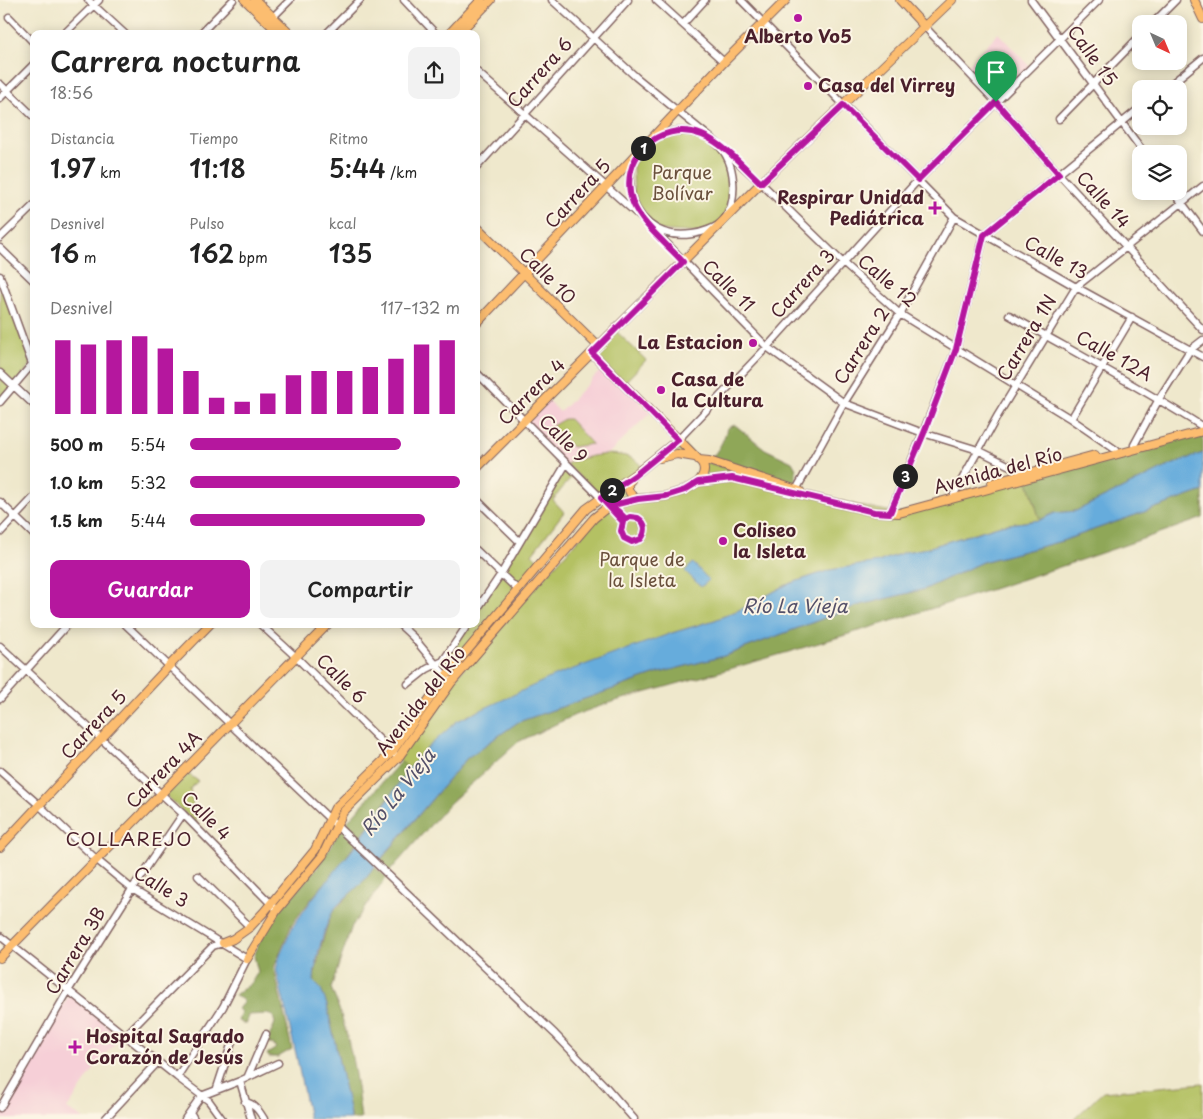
<!DOCTYPE html>
<html lang="es">
<meta charset="utf-8">
<style>
:root{--surface:#fff;--page:#f2f2f2;--text:#222;--muted:#767676;--accent:#b5179e}
body{margin:0;font-family:"Playpen Sans",sans-serif;background:var(--page);color:var(--text);height:100vh;display:flex;flex-direction:column;font-size:19px;white-space:nowrap}
*{box-sizing:border-box;margin:0}
p{font-size:16px;color:var(--muted)}
.icon{flex:none;width:28px;height:28px;fill:none;stroke:currentColor;stroke-width:2;stroke-linecap:round;stroke-linejoin:round}
.map{position:relative;flex:1;overflow:hidden}
.panel{position:absolute;left:30px;top:30px;width:450px;height:598px;display:flex;flex-direction:column;background:var(--surface);border-radius:10px;box-shadow:0 2px 12px #0003}
.panel>*{flex:none}
.needle{width:32px;rotate:136deg}
.tools{position:absolute;left:1132px;top:15px;display:grid;gap:10px}
.tools a{display:grid;place-items:center;width:55px;height:55px;border-radius:10px;background:var(--surface);box-shadow:0 2px 12px #0003;font-size:25px}
.pin{position:absolute;display:grid;place-items:center;width:42px;height:42px;color:#fff;margin:-51px -21px;border-radius:50% 50% 50% 0;rotate:-45deg;box-shadow:0 0 5px #0007}
.pin .icon{rotate:45deg}
.km{position:absolute;width:25px;height:25px;margin:-12px;border-radius:50%;background:#222;color:#fff;font-size:14px;line-height:25px;text-align:center}
.round{display:grid;place-items:center;flex:none;width:52px;height:52px;border-radius:10px;background:var(--page)}
.summary{display:flex;align-items:center;justify-content:space-between;height:85px;padding:0 20px}
h1{font-size:28px;font-weight:600;line-height:38px}
.metrics{display:grid;grid-template-columns:repeat(3,1fr);gap:8px;height:85px;padding:5px 20px}
.metrics div{display:grid;align-content:center}
.metrics b{font-size:25px;font-weight:600}
.metrics small{font-size:14px;font-weight:400}
.metrics p{font-size:14px}
.chart{height:140px;padding:10px 20px}
.chart p{display:flex;justify-content:space-between}
.chart svg{width:100%;height:90px;margin-top:5px;stroke:var(--accent);stroke-width:6}
.cta{display:flex;gap:10px;margin-top:auto;padding:10px 20px}
.cta a{flex:1;height:58px;border-radius:10px;background:var(--accent);color:#fff;font-size:20px;font-weight:600;line-height:58px;text-align:center}
.cta a+a{background:var(--page);color:var(--text)}
ul{padding:0 20px;list-style:none;font-size:16px}
li{display:grid;grid-template-columns:80px 60px 1fr;align-items:center;height:38px}
li i{height:12px;border-radius:6px;background:var(--accent)}
.map>svg:first-child{display:block}
</style>
<div class="map">
<svg width="1203" height="1119" viewBox="0 0 1203 1119">
<rect width="100%" height="100%" fill="#fcf5e5"/>
<filter id="ink" filterUnits="userSpaceOnUse"><feTurbulence type="fractalNoise" baseFrequency=".02" numOctaves="2"/><feDisplacementMap in="SourceGraphic" scale="10" xChannelSelector="R" yChannelSelector="G"/><feConvolveMatrix kernelMatrix="1 2 1 2 8 2 1 2 1" color-interpolation-filters="sRGB"/></filter>
<filter id="wash" filterUnits="userSpaceOnUse"><feTurbulence type="fractalNoise" baseFrequency=".0096" numOctaves="4" result="noise"/><feDisplacementMap in="SourceGraphic" scale="20" xChannelSelector="R" yChannelSelector="G"/><feGaussianBlur stdDeviation="1.12" result="paint"/><feColorMatrix in="noise" values="0 0 0 0 0 0 0 0 0 0 0 0 0 0 0 0 0 1.4 0 .05"/><feComposite in="paint" operator="in"/></filter>
<g filter="url(#wash)">
<rect width="100%" height="100%" fill="#efe8cc"/>
<path fill="#f6cfd7" d="M998 33 1031 68 996 102 964 69Z
M605 366 650 413 609 453 573 460 566 464 524 421 546 398 560 412Z
M72 997 121 1037 101 1059 67 1109 84 1119H0V1115L67 998Z"/>
<path fill="#b4c163" stroke="#7f7047" d="M678 131 711 139 729 162 733 193 722 222 699 233 659 230 634 204 633 165 656 138Z
M0 276 32 364 0 401Z
M615 330 646 360 623 384 592 353Z
M564 419H569L592 444 572 447 552 426Z
M678 440 697 457 663 456 630 480 631 495 657 498 702 479 699 460 802 491 865 507 899 513 1027 478 1040 520 1001 525 927 548 905 552 878 562 830 570 786 585 746 607 715 620 672 633 467 716 425 750 409 769 398 758 451 683 609 505 566 464C584 456 617 449 635 460 638 462 641 466 643 468Z
M560 472H568L572 476 553 500 564 512 532 554 541 563 445 677 436 665 468 624H476V611Z
M187 773 198 781 190 789 197 825 164 794Z
M1203 1083V1119H1074L1103 1092Z"/>
<path fill="#8fa759" stroke="#6c6342" d="M735 425 765 449 792 462 796 469V490L709 461C718 451 724 441 727 428Z
M1203 432V453L1171 465 1076 511 1055 513 1040 520 1027 478Z
M1203 491V518C1089 558 974 596 859 631 777 656 694 679 612 702L575 715 518 742 450 803 389 872 379 862 467 758 518 722 659 673 724 656 856 606 925 589 982 562 1062 541Z
M401 761 409 769 339 867 312 898 292 924 278 957 274 968 292 1049 278 1057H269L267 1054 275 1049 276 1046 267 1042 275 1023 273 1016 267 1014 248 1015 247 1023H242L238 1021 241 1012 238 1009 244 1001 235 995 251 983 258 972 254 956 263 934 278 912 317 868 341 829Z
M374 867 387 877 352 926 331 988C349 1030 356 1074 361 1119H351L327 1005 314 982V977L322 943 331 914 364 879Z"/>
<path fill="#66acdc" stroke="#586684" d="M1203 453V491L1062 541 982 562 925 589 856 606 724 656 659 673 518 722 467 758 374 867C365 883 348 894 336 907 325 921 314 964 314 982L321 989 327 1005 349 1109 350 1119H309L296 1054 276 969 280 955 293 926 313 898 357 844 409 769 425 750 457 721 554 676 672 633 715 620 746 607 786 585 830 570 878 562 905 552 927 548 1001 525 1040 520 1055 513 1076 511 1171 465Z
M693 563 709 580 701 587 685 571Z"/>
</g>
<g filter="url(#ink)">
<g fill="none" stroke-linecap="round" stroke-linejoin="round">
<defs>
<path id="minor" d="M88 0 125 34
M404 0 436 34
M552 0 636 77 718 144 761 183 843 263 900 314 1071 419 1116 450
M656 0 724 62
M741 0 954 217 1076 287 1203 357
M1031 0 1145 154
M9 17 34 43
M273 17 290 0
M683 24 705 0
M1152 24 1176 0
M925 27 996 102 1059 174 1203 330
M64 34 99 0
M200 34 233 0
M326 34 360 0
M476 71 645 221 767 347 844 403 923 433 978 450 1024 473
M0 84 34 117
M1165 89 1203 58
M0 98 34 64
M1059 119 1141 35
M678 131C692 131 707 134 717 144 736 161 739 201 723 221 717 228 701 233 692 234 621 245 604 142 678 131Z
M476 168 628 0
M1173 191 1203 231
M0 238 34 205
M0 248 34 281
M0 276 32 364
M1009 315C1074 352 1140 387 1203 427
M476 372 601 498
M0 373 34 405
M0 402 34 362
M1071 419 1132 317
M678 440 767 347 918 180 1099 0
M1134 445 1159 399 1190 350 1203 340
M796 490 844 403 900 314 954 217
M954 494 998 415 1076 287 1203 186
M476 499 519 541
M0 502 34 535
M609 506 618 511 626 519C640 512 650 527 641 539L632 542 624 538 621 531 623 522Z
M890 513 923 433 956 349 984 235 1141 107
M0 533 34 497
M476 550 518 590
M476 611 501 574 566 464
M125 624 555 1034 606 1087 634 1119
M260 624 296 657 398 758
M399 624 413 637 448 679
M0 646 183 814 274 907
M408 684 427 669 443 661 468 624
M0 699 68 624
M0 771 39 805 97 860 132 889 247 959 223 1007 177 1077
M198 876 250 927
M0 936 177 1077 209 1101 222 1119
M125 1036 213 946 223 943
M248 1076 266 1034
M240 1081 251 1119
M217 1088 234 1036
M245 1102C255 1104 259 1111 264 1119
M0 1108 68 991 132 889 183 814
M190 1112 194 1119
M105 1119 158 1062
M185 1119 201 1096 240 1081 278 1063"/>
<path id="major" d="M245 0 280 34
M255 0 291 34
M900 0 925 27
M1194 0 1203 19
M449 34 481 0
M458 34 491 0
M476 226 598 346
M476 324 724 62 786 0
M592 353 702 463C706 470 704 476 698 482
M660 458 677 454 695 457
M699 460 709 461 800 491
M476 469 761 183 952 0
M631 480 628 483C627 490 631 496 637 499
M992 483 1095 455
M0 847 169 666 210 624
M223 943 233 939 250 927 264 912 315 850 335 808 392 752 445 677 586 509 638 472 678 440
M0 958 328 624
M247 959 277 910 323 855 343 812 398 758 451 683 594 518 609 506 637 499 666 496 685 490 698 482 732 478 874 512 899 513 1203 431"/>
</defs>
<use href="#minor" stroke="#846563" stroke-width="9"/>
<use href="#major" stroke="#846563" stroke-width="10"/>
<use href="#minor" stroke="#fff" stroke-width="6"/>
<use href="#major" stroke="#fcbd6f" stroke-width="8"/>
</g>
</g>
<g fill="none" stroke-linecap="round" stroke-linejoin="round" filter="url(#ink)">
<defs>
<path id="route" d="M996 102 918 180 843 105 761 183C745 168 723 143 702 135 659 118 616 160 633 203 641 224 668 245 683 262L592 353 678 440 634 476 601 498 623 522 621 531 624 538 632 542 641 539C647 531 646 523 638 518L630 517 626 519 618 511 609 506 638 499 666 496 685 490 698 482 732 478 874 512 890 513 924 433 956 349 984 235 1059 174 996 102"/>
</defs>
<use href="#route" stroke="#fff" stroke-width="10"/>
<use href="#route" stroke="#b5179e" stroke-width="6"/>
</g>
<g fill="#b5179e" stroke="#fcf5e5" stroke-width="2">
<circle cx="798" cy="18" r="5"/>
<circle cx="808" cy="86" r="5"/>
<path d="M932.5 200.5h5v5h5v5h-5v5h-5v-5h-5v-5h5z"/>
<circle cx="753" cy="343" r="5"/>
<circle cx="661" cy="390" r="5"/>
<circle cx="723" cy="541" r="5"/>
<path d="M72.5 1039.5h5v5h5v5h-5v5h-5v-5h-5v-5h5z"/>
</g>
<g text-anchor="middle" stroke-width="4" stroke-linejoin="round" paint-order="stroke">
<g font-size="18" font-weight="bold" fill="#4a1f2b" stroke="#fcf5e5" text-anchor="start">
<text x="798" y="43" text-anchor="middle">Alberto Vo5</text>
<text x="818" y="92">Casa del Virrey</text>
<text x="924" y="204" text-anchor="end">Respirar Unidad<tspan x="924" dy="21">Pediátrica</tspan></text>
<text x="743" y="349" text-anchor="end">La Estacion</text>
<text x="671" y="386">Casa de<tspan x="671" dy="21">la Cultura</tspan></text>
<text x="733" y="537">Coliseo<tspan x="733" dy="21">la Isleta</tspan></text>
<text x="86" y="1043">Hospital Sagrado<tspan x="86" dy="21">Corazón de Jesús</tspan></text>
</g>
<g font-size="18" fill="#4a1f2b" stroke="#fcf5e5">
<text transform="translate(1092 56) rotate(54)" y="6">Calle 15</text>
<text transform="translate(540 73) rotate(-48)" y="6">Carrera 6</text>
<text transform="translate(578 194) rotate(-47)" y="6">Carrera 5</text>
<text transform="translate(1103 200) rotate(48)" y="6">Calle 14</text>
<text transform="translate(1056 258) rotate(29)" y="6">Calle 13</text>
<text transform="translate(547 276) rotate(45)" y="6">Calle 10</text>
<text transform="translate(887 281) rotate(40)" y="6">Calle 12</text>
<text transform="translate(803 284) rotate(-48)" y="6">Carrera 3</text>
<text transform="translate(728 286) rotate(45)" y="6">Calle 11</text>
<text transform="translate(1027 338) rotate(-59)" y="6">Carrera 1N</text>
<text transform="translate(862 346) rotate(-58)" y="6">Carrera 2</text>
<text transform="translate(1114 356) rotate(29)" y="6">Calle 12A</text>
<text transform="translate(532 392) rotate(-45)" y="6">Carrera 4</text>
<text transform="translate(563 439) rotate(45)" y="6">Calle 9</text>
<text transform="translate(998 471) rotate(-15)" y="6">Avenida del Río</text>
<text transform="translate(341 679) rotate(45)" y="6">Calle 6</text>
<text transform="translate(421 701) rotate(-52)" y="6">Avenida del Río</text>
<text transform="translate(94 725) rotate(-47)" y="6">Carrera 5</text>
<text transform="translate(164 770) rotate(-46)" y="6">Carrera 4A</text>
<text transform="translate(206 816) rotate(45)" y="6">Calle 4</text>
<text transform="translate(161 887) rotate(32)" y="6">Calle 3</text>
<text transform="translate(76 951) rotate(-59)" y="6">Carrera 3B</text>
</g>
<g font-size="18" fill="#6a503c" stroke="#fcf5e5">
<text x="682" y="179">Parque<tspan x="682" dy="21">Bolívar</tspan></text>
<text x="642" y="566">Parque de<tspan x="642" dy="21">la Isleta</tspan></text>
</g>
<g font-size="19" font-style="italic" fill="#545069" stroke="#fcf5e5">
<text x="795" y="613">Río La Vieja</text>
<text transform="translate(398 792) rotate(-51)" y="7">Río La Vieja</text>
</g>
<g font-size="19" letter-spacing="1" fill="#4a1f2b" stroke="#fcf5e5">
<text x="129" y="846">COLLAREJO</text>
</g>
</g>
</svg>
<div class="tools">
<a><svg class="needle" viewBox="-14 -14 28 28"><path d="M0-13l5 13h-10z" fill="#e53935"/><path d="M0 13l5-13h-10z" fill="#767676"/></svg></a>
<a><svg class="icon" aria-label="locate" viewBox="0 0 24 24"><circle cx="12" cy="12" r="6"/><path d="M12 2v4M12 18v4M2 12h4M18 12h4"/></svg></a>
<a><svg class="icon" aria-label="layers" viewBox="0 0 24 24"><path d="M12 4l9 5-9 5-9-5zM3 14l9 5 9-5"/></svg></a>
</div>
<div class="pin" style="left:996px;top:102px;background:#1e9e55"><svg class="icon" aria-label="arrive" viewBox="0 0 24 24"><path d="M6 21V4h12l-3 4 3 4H6"/></svg></div>
<b class="km" style="left:643px;top:148px">1</b>
<b class="km" style="left:612px;top:490px">2</b>
<b class="km" style="left:905px;top:476px">3</b>
<section class="panel">
<div class="summary"><div><h1>Carrera nocturna</h1><p>18:56</p></div><a class="round"><svg class="icon" aria-label="share" viewBox="0 0 24 24"><path d="M12 15V3M7 8l5-5 5 5M5 13v7h14v-7"/></svg></a></div>
<div class="metrics">
<div><p>Distancia</p><b>1.97<small> km</small></b></div>
<div><p>Tiempo</p><b>11:18</b></div>
<div><p>Ritmo</p><b>5:44<small> /km</small></b></div>
</div>
<div class="metrics">
<div><p>Desnivel</p><b>16<small> m</small></b></div>
<div><p>Pulso</p><b>162<small> bpm</small></b></div>
<div><p>kcal</p><b>135</b></div>
</div>
<div class="chart"><p><span>Desnivel</span>117–132 m</p>
<svg viewBox="0 0 160 44" preserveAspectRatio="none"><path d="M5 44V8M15 44V10M25 44V8M35 44V6M45 44V12M55 44V23M65 44V36M75 44V38M85 44V34M95 44V25M105 44V23M115 44V23M125 44V21M135 44V17M145 44V10M155 44V8"/></svg>
</div>
<ul>
<li><b>500 m</b>5:54<i style="width:78%"></i></li>
<li><b>1.0 km</b>5:32<i style="width:100%"></i></li>
<li><b>1.5 km</b>5:44<i style="width:87%"></i></li>
</ul>
<div class="cta"><a>Guardar</a><a>Compartir</a></div>
</section>
</div>
